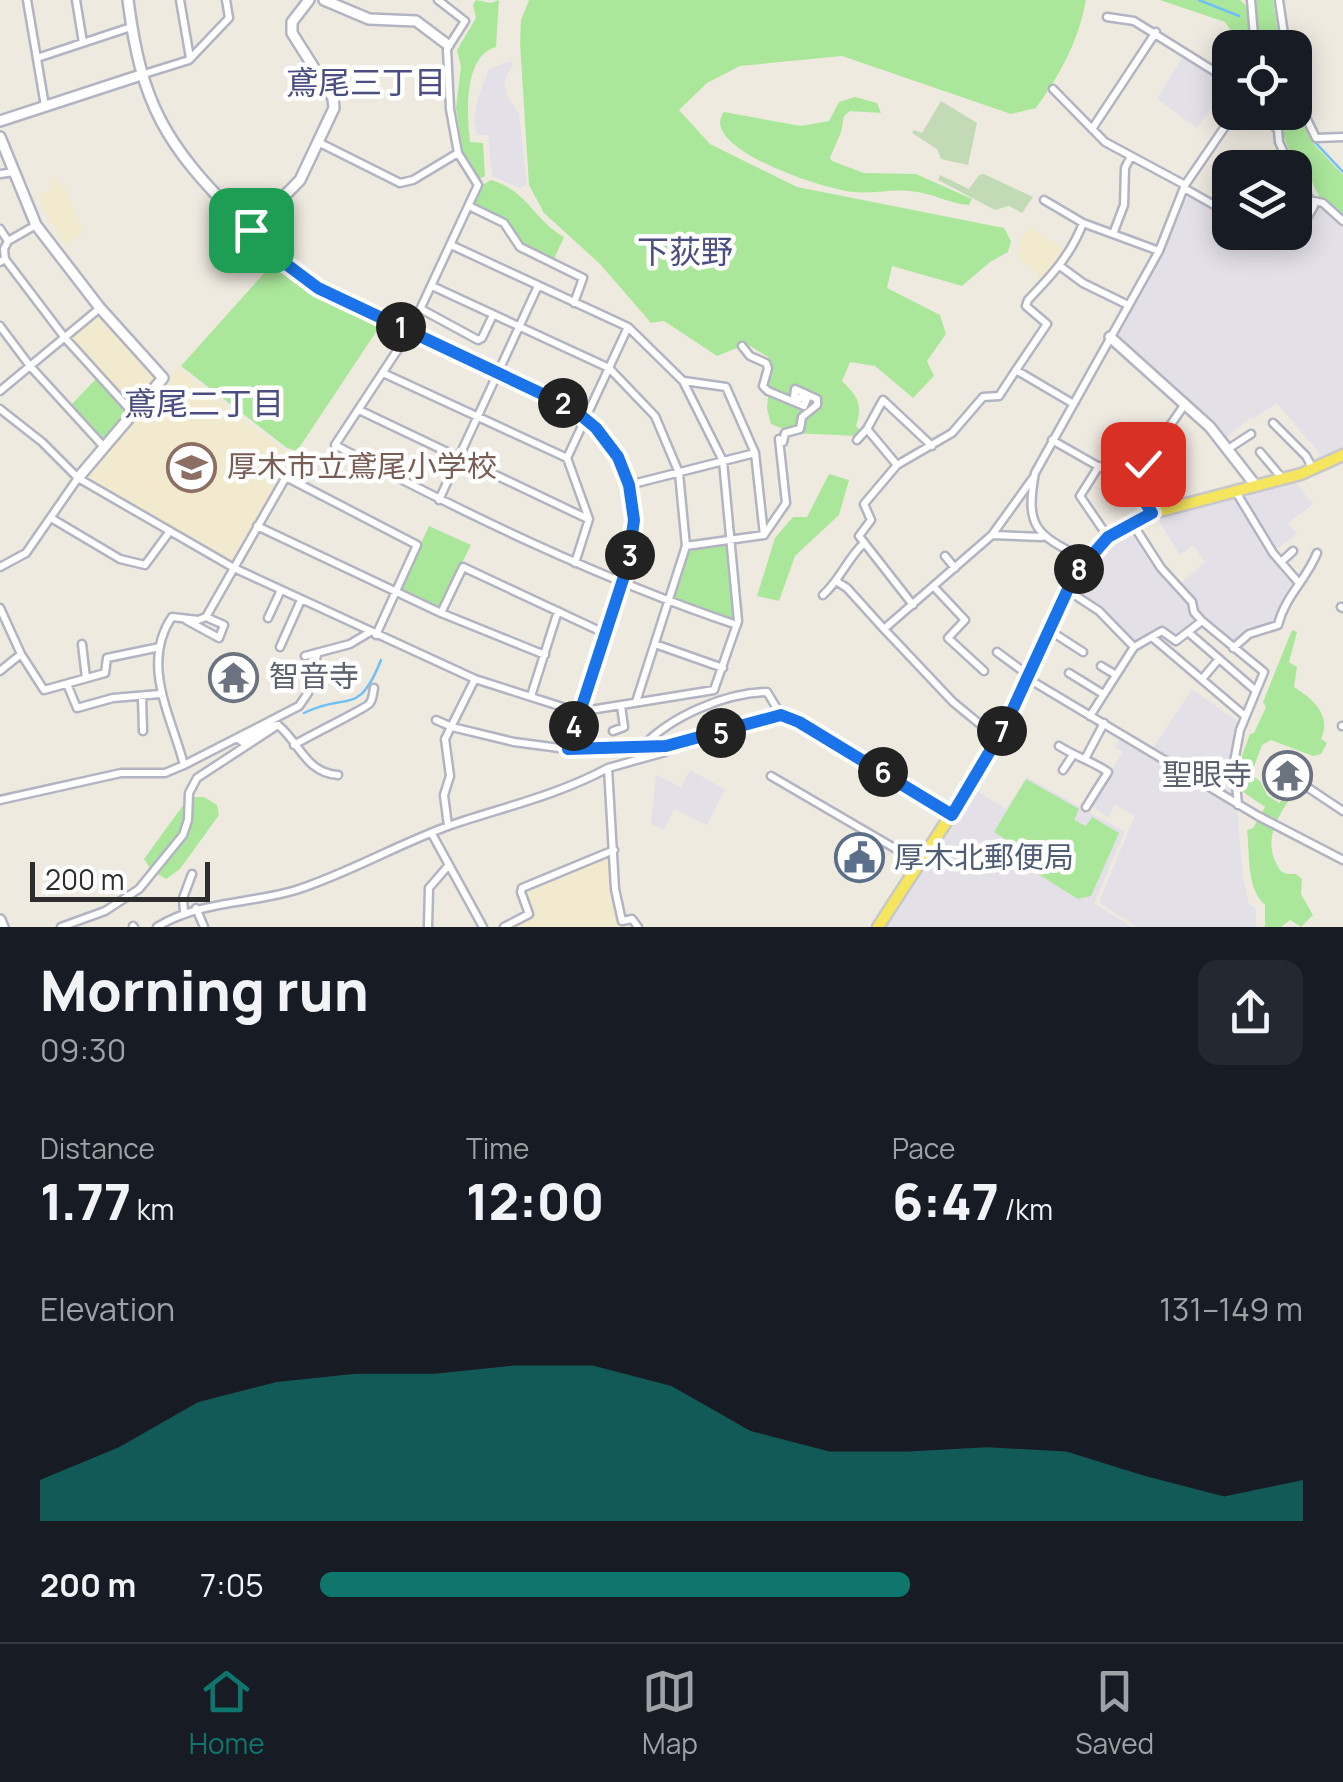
<!DOCTYPE html>
<meta charset="utf-8">
<style>
:root{--surface:#171b24;--page:#242831;--text:#f1f3f6;--muted:#9ea1a6;--line:#363941;--accent:#0f766e}
body{margin:0;font-family:Manrope,"Noto Sans JP",sans-serif;background:var(--page);color:var(--text);height:100vh;display:flex;flex-direction:column;font-size:38px;white-space:nowrap}
*{box-sizing:border-box;margin:0}
p{font-size:32px;color:var(--muted)}
.icon{flex:none;width:55px;height:55px;fill:none;stroke:currentColor;stroke-width:2;stroke-linecap:round;stroke-linejoin:round}
.map{position:relative;height:927px;overflow:hidden}
.side{display:flex;flex-direction:column;background:var(--surface);flex:1}
.side>*{flex:none}
.fabs{position:absolute;left:1212px;top:30px;display:grid;gap:20px}
.fabs a{display:grid;place-items:center;width:100px;height:100px;border-radius:20px;background:var(--surface);box-shadow:0 5px 25px #0003;font-size:50px}
.scale{position:absolute;left:30px;bottom:25px;width:180px;box-sizing:border-box;padding-left:10px;border:5px solid #2d2d2d;border-top:0;font-size:28px;line-height:35px;white-space:nowrap;color:#2d2d2d;-webkit-text-stroke:8px #fff;paint-order:stroke}
.pin{position:absolute;display:grid;place-items:center;width:85px;height:85px;color:#fff;margin:-42px;border-radius:20px;box-shadow:0 5px 15px #0006}
.km{position:absolute;width:50px;height:50px;margin:-25px;border-radius:50%;background:#222;color:#fff;font-size:28px;line-height:50px;text-align:center}
.round{display:grid;place-items:center;flex:none;width:105px;height:105px;border-radius:20px;background:var(--page)}
.overview{display:flex;align-items:center;justify-content:space-between;height:170px;padding:0 40px}
h1{font-size:55px;font-weight:800;line-height:75px}
.stats{display:grid;grid-template-columns:repeat(3,1fr);gap:15px;height:170px;padding:10px 40px}
.stats div{display:grid;align-content:center}
.stats b{font-size:50px;font-weight:800}
.stats small{font-size:28px;font-weight:400}
.stats p{font-size:28px}
.chart{height:280px;padding:20px 40px}
.chart p{display:flex;justify-content:space-between}
.chart svg{width:100%;height:180px;margin-top:10px;fill:var(--accent);opacity:.7}
ul{padding:0 40px;list-style:none;font-size:32px}
li{display:grid;grid-template-columns:160px 120px 1fr;align-items:center;height:75px}
li i{height:25px;border-radius:12px;background:var(--accent)}
.menu{display:flex;justify-content:space-around;align-items:center;height:140px;border-top:2px solid var(--line);background:var(--surface);font-size:28px;color:var(--muted)}
.menu a{display:grid;justify-items:center;gap:5px}
.menu .active{color:var(--accent)}
.map>svg:first-child{display:block}
</style>
<div class="map">
<svg width="1343" height="927" viewBox="0 0 1343 927">
<rect width="100%" height="100%" fill="#efeae0"/>
<path fill="#e3e0e8" d="M1185 53 1228 85 1197 128 1157 99Z
M510 61 513 64 504 82 508 97 519 114 527 184 520 188 492 176 488 135H477L474 122 477 101 489 69Z
M1190 194 1230 215V232L1265 233 1292 247 1317 205H1323L1343 223V452L1318 463 1315 460 1320 454 1277 403 1253 419 1250 418 1224 440 1117 339 1163 251 1180 206Z
M1295 482 1313 504 1288 523 1297 534 1271 553 1297 583 1277 624 1233 645 1201 617 1179 585 1205 562 1193 545 1180 555 1155 515Z
M1132 526 1191 603 1198 619 1177 637 1165 630 1133 643 1100 610 1072 591 1094 556Z
M1192 689 1240 723 1232 765 1236 797 1153 748Z
M1122 735 1237 807 1243 878 1249 904 1256 909V927H1137L1101 904 1100 899 1135 816 1115 805 1108 817 1089 804 1123 752 1115 747Z
M690 770 725 789 707 825 674 809 664 830 651 824 656 775 681 787Z
M1027 777 1123 831 1124 834 1094 903 1132 927H885L977 791 1006 809Z"/>
<path fill="#f1eacf" d="M54 176 59 185 63 184 84 232 67 245 51 223 38 195 53 188 49 178Z
M1030 227 1068 252 1042 284 1036 272 1018 258 1021 239Z
M98 315 156 376V381L135 406 71 340V337Z
M177 368 294 458 230 560 87 477Z
M610 851 613 890 620 924 631 922 635 927H511L533 914 525 889Z"/>
<path fill="#abe79b" d="M476 0 491 3 499 0 496 47C463 56 467 114 470 142L483 143 485 176 479 179 463 152 456 108 461 67 457 50 476 18 473 5Z
M529 0H1086C1078 42 1061 73 1036 108L1011 114 842 56 740 66 707 83 679 110 710 144 797 187 1004 228 1011 241 1008 252 990 262 962 286 892 266 887 288 940 315 946 334 927 361 934 376 913 398 875 366 850 362 842 381C858 397 863 404 856 426L861 431 857 436 793 433 771 424 767 409 771 363 768 357 747 344 717 356 664 321 651 323 600 264 544 213 529 185 520 43 521 20Z
M1160 0H1240L1248 7 1256 5 1257 0H1273L1280 47H1242L1225 22Z
M855 97 877 103 881 113 850 111 844 116 841 132 830 158 832 161 864 173 916 174 972 199 969 205C950 204 930 192 909 191 891 189 872 194 854 192 828 191 696 148 724 112L801 126 829 121 839 102Z
M1295 108 1313 143 1343 175V215L1320 198 1305 168 1297 169C1287 149 1284 129 1269 113L1295 112Z
M491 180C527 190 533 219 564 237L554 259 523 245 507 221 474 206 481 186Z
M275 261 310 291 382 323 297 451 287 448 181 366Z
M96 379 128 411 105 440 70 406Z
M829 474 849 480 839 515 795 556 779 601 757 596 775 538 793 517H807Z
M429 526 471 545 439 608 400 589Z
M727 545 735 621 733 622 673 598 688 550Z
M1292 630 1297 632 1289 662 1297 667 1294 687C1313 699 1332 715 1321 739L1327 743 1321 754 1313 756 1271 740 1262 745 1251 775 1260 781 1267 795 1279 803 1292 790 1294 792C1280 814 1263 836 1276 863 1281 874 1285 874 1296 874L1302 879 1301 894 1313 915 1301 927 1290 920 1281 927H1265V905C1246 888 1250 854 1247 830L1253 828 1265 807 1243 792 1240 761 1250 734 1254 733 1266 707 1263 702Z
M1026 779 1079 809 1074 820 1086 826 1092 817 1119 833 1091 896 1078 899 1035 872 1037 869 1020 858 1018 861 999 848 1003 842 1008 841 994 832Z
M189 797H204L217 805 219 815 180 869 166 879 151 870 144 859Z"/>
<path fill="#c3dab6" d="M941 101 977 123 968 165 941 159 937 149 912 133 914 130 922 133Z
M984 174 1033 197 1022 213 1009 206 995 210 938 180 940 175 969 189 979 175Z"/>
<g fill="none" stroke-linecap="round" stroke-linejoin="round">
<path stroke="#70c0f4" stroke-width="2.5" d="M1199 0 1239 16
M1275 0 1282 48
M1295 103 1314 141 1343 172
M304 713C348 691 358 718 381 660"/>
<defs>
<path id="street" d="M27 0 45 106
M76 0 83 43
M180 0 190 58
M438 0 465 21 447 49 450 109 458 153 478 185 410 331 335 445C466 514 597 578 737 625
M1251 0 1255 48
M1279 0 1286 48
M1107 17 1134 21 1230 81
M37 58 131 27
M141 75 189 60 229 18 226 0
M1053 89 1105 142 1185 185
M1295 95 1316 138 1343 137
M1260 112 1278 130 1279 142 1291 168
M1092 129 1156 32
M320 143 400 183 413 180 458 153
M0 174 14 172
M1184 188 1230 214
M1044 200 1083 223 1159 251
M1314 201 1323 203 1343 221
M469 206 504 223 520 247 583 278 574 303
M0 229 8 241 4 249 5 259 0 262
M1268 232 1292 244 1314 206 1295 176
M1113 234 1124 205 1125 168 1130 158
M8 241 36 225
M5 259 65 338 133 413
M1060 266 1083 283 1128 305
M432 286 609 368 655 416 679 473 686 546 636 702
M421 309 478 340 482 338 493 315
M0 326 30 366 104 447
M742 346 750 356 766 363 768 368 763 386 768 391 804 406 807 399 794 397 795 389 817 399V405L802 417 800 429 785 433 783 442
M1016 370 1047 324 1026 306 1028 300C1051 276 1071 255 1083 223
M383 373 567 458 589 519 575 563
M684 381 726 387 755 453 764 535
M0 391 100 308
M0 409 42 442 78 478 234 568 475 679 578 712 714 690 738 621 723 461 683 381 628 327 451 245
M359 410 588 519
M1273 423 1306 456 1313 469
M857 440 867 429
M1052 440 1110 473
M1228 449 1251 434
M1260 452 1282 478
M567 458 628 327
M897 465 867 429 883 400 932 446
M1099 466 1080 496 1108 537
M629 485 755 453
M1236 492 1273 553 1299 583
M439 500 538 286
M1152 513 1131 482 1185 404
M51 518 120 559 145 565 170 531
M1132 523 1161 568 1192 602 1194 612 1202 621 1264 672 1240 730 1234 762 1238 805
M257 526 441 613 545 655
M992 535 1033 478
M686 546 764 535 786 503 779 439
M945 556 955 568
M1086 560C1039 535 1024 531 1035 473L1159 251 1185 185 1235 112
M1281 562 1293 551
M0 567 26 553 78 478
M836 581 847 588 884 629
M934 587 965 620 948 638 984 671
M1067 590 1099 611 1134 647
M823 595C840 580 847 559 864 543
M913 605 859 536 871 520 864 504 897 465 952 433 983 397 999 396 1016 370 1072 403
M1341 607 1343 608
M0 608 21 654 44 690 105 673 107 658 160 647
M441 613 463 567 604 633
M268 618 281 590
M186 620 219 638 224 625 206 617
M1049 630 1083 652
M1188 632 1255 690
M1153 638 1245 716
M82 644 86 678
M655 644 723 668
M280 647 301 600
M1233 648 1249 634 1278 625C1285 596 1307 579 1317 553
M997 652 1028 675
M305 656 350 644 370 632
M1101 666 1116 675
M0 671 21 654
M1069 673 1103 694
M1027 678 1258 816 1343 860
M1202 679 1219 659
M67 684 77 708 113 698 160 694
M142 696 143 731
M531 696 558 611
M1090 716 1134 647 1162 631 1176 641 1202 621
M436 720 452 727 514 742 567 749
M1342 726H1343
M613 731 624 727 621 706
M237 738 242 742 266 727 278 725C300 743 306 773 338 775
M998 739 953 702 884 629 992 535 1042 537
M294 745C305 738 366 708 369 704 373 700 373 693 374 688
M1059 746C1076 757 1092 761 1108 772L1086 807
M642 747C671 716 725 693 767 692L781 715
M1086 757 1104 723
M184 765C172 718 140 664 172 617L198 620 206 617 286 477 417 545 376 635
M608 768 665 752 677 745
M1063 770 1073 755
M771 776 920 863
M1304 785 1343 811
M0 800 121 773H165L184 765 299 706 308 693 317 655
M448 826 444 795 450 776 445 739 475 679
M432 834 483 927
M196 908 204 927
M184 912 183 898 192 874
M133 926 134 927
M61 927 105 911 139 889 183 835 188 820 189 793 197 778 278 725
M157 927C198 901 250 904 296 890 349 873 398 844 451 825 504 807 558 795 608 768L615 889 622 921 632 919 638 927
M428 927 429 888 448 866
M504 927 529 914 521 892 522 888 614 850"/>
<path id="secondary" d="M128 0C141 104 166 146 240 219 272 251 302 278 341 300L572 408C659 471 635 537 607 623 594 665 579 707 567 749L600 750 678 744 772 716 781 715 799 722 952 815
M324 0 369 19 416 21 448 45
M0 121 141 75
M0 137 36 225 100 308 163 378 78 478
M251 230 300 180 334 108 333 98 292 33V22L309 0
M1110 337 1210 427 1256 486
M0 920 3 927"/>
<path id="primary" d="M878 927 989 756 1067 590 1093 551 1119 528 1152 513 1301 474 1343 455"/>
</defs>
<use href="#street" stroke="#b3b4c1" stroke-width="11"/>
<use href="#secondary" stroke="#b3b4c1" stroke-width="14"/>
<use href="#primary" stroke="#c8c8c8" stroke-width="15"/>
<use href="#street" stroke="#fff" stroke-width="6"/>
<use href="#secondary" stroke="#fff" stroke-width="9"/>
<use href="#primary" stroke="#f6e65d" stroke-width="10"/>
</g>
<g fill="none" stroke-linecap="round" stroke-linejoin="round">
<defs>
<path id="route" d="M251 230 278 258 318 288 572 408 596 428 618 457 629 485 634 520 628 564 568 749 666 746 781 715 799 722 952 815 1006 724 1074 576 1108 537 1152 513 1132 482 1143 464"/>
</defs>
<use href="#route" stroke="#fff" stroke-width="20"/>
<use href="#route" stroke="#1a73e8" stroke-width="12"/>
</g>
<defs>
<symbol id="school-ring" viewBox="-11 -11 22 22"><circle r="9.5" fill="#fff" stroke="#8d6e63" stroke-width="1.5"/><path d="M0-5L7-2L0 1L-7-2ZM-4 1L0 2.5L4 1V4Q0 6-4 4Z" fill="#8d6e63"/></symbol>
<symbol id="temple-ring" viewBox="-11 -11 22 22"><circle r="9.5" fill="#fff" stroke="#6b7280" stroke-width="1.5"/><path d="M0-6L5-2H3V0L6.5 2.5H4V6H1.5V3h-3V6H-4V2.5H-6.5L-3 0V-2H-5Z" fill="#6b7280"/></symbol>
<symbol id="civic-ring" viewBox="-11 -11 22 22"><circle r="9.5" fill="#fff" stroke="#5c6f8a" stroke-width="1.5"/><path d="M-.6-6.5H3V-4.5H.6V-3L4-1V1h2V6H-6V1h2V-1L-.6-3ZM-1.2 2.5V6h2.4V2.5Z" fill="#5c6f8a"/></symbol>
</defs>
<g fill-rule="evenodd">
<use href="#school-ring" x="164" y="440" width="55" height="55"/>
<use href="#temple-ring" x="206" y="650" width="55" height="55"/>
<use href="#temple-ring" x="1260" y="748" width="55" height="55"/>
<use href="#civic-ring" x="832" y="830" width="55" height="55"/>
</g>
<g text-anchor="middle" stroke-width="9" stroke-linejoin="round" paint-order="stroke">
<g font-size="30" fill="#785e54" stroke="#fff" text-anchor="start">
<text x="227" y="477">厚木市立鳶尾小学校</text>
</g>
<g font-size="30" fill="#5b616d" stroke="#fff" text-anchor="start">
<text x="269" y="687">智音寺</text>
<text x="1252" y="785" text-anchor="end">聖眼寺</text>
</g>
<g font-size="30" fill="#4e5e75" stroke="#fff" text-anchor="start">
<text x="894" y="868">厚木北郵便局</text>
</g>
<g font-size="32" fill="#4b4e81" stroke="#fff">
<text x="366" y="94">鳶尾三丁目</text>
<text x="685" y="263">下荻野</text>
<text x="204" y="415">鳶尾二丁目</text>
</g>
</g>
</svg>
<div class="fabs">
<a><svg class="icon" aria-label="locate" viewBox="0 0 24 24"><circle cx="12" cy="12" r="6"/><path d="M12 2v4M12 18v4M2 12h4M18 12h4"/></svg></a>
<a><svg class="icon" aria-label="layers" viewBox="0 0 24 24"><path d="M12 4l9 5-9 5-9-5zM3 14l9 5 9-5"/></svg></a>
</div>
<div class="scale">200 m</div>
<div class="pin" style="left:251px;top:230px;background:#1e9e55"><svg class="icon" aria-label="arrive" viewBox="0 0 24 24"><path d="M6 21V4h12l-3 4 3 4H6"/></svg></div>
<div class="pin" style="left:1143px;top:464px;background:#d93025"><svg class="icon" aria-label="check" viewBox="0 0 24 24"><path d="M5 12l5 5 9-10"/></svg></div>
<b class="km" style="left:401px;top:327px">1</b>
<b class="km" style="left:563px;top:403px">2</b>
<b class="km" style="left:630px;top:555px">3</b>
<b class="km" style="left:574px;top:726px">4</b>
<b class="km" style="left:721px;top:733px">5</b>
<b class="km" style="left:883px;top:772px">6</b>
<b class="km" style="left:1002px;top:731px">7</b>
<b class="km" style="left:1079px;top:569px">8</b>
</div>
<section class="side">
<div class="overview"><div><h1>Morning run</h1><p>09:30</p></div><a class="round"><svg class="icon" aria-label="share" viewBox="0 0 24 24"><path d="M12 15V3M7 8l5-5 5 5M5 13v7h14v-7"/></svg></a></div>
<div class="stats">
<div><p>Distance</p><b>1.77<small> km</small></b></div>
<div><p>Time</p><b>12:00</b></div>
<div><p>Pace</p><b>6:47<small> /km</small></b></div>
</div>
<div class="chart"><p><span>Elevation</span>131–149 m</p>
<svg viewBox="0 0 160 44" preserveAspectRatio="none"><path d="M0 44V34L10 26L20 15L30 10L40 8L50 8L60 6L70 6L80 11L90 22L100 27L110 27L120 26L130 27L140 33L150 38L160 34V44z"/></svg>
</div>
<ul>
<li><b>200 m</b>7:05<i style="width:60%"></i></li>
</ul>
</section>
<nav class="menu">
<a class="active"><svg class="icon" aria-label="home" viewBox="0 0 24 24"><path d="M3 11l9-7 9 7M6 9v11h12V9"/></svg>Home</a>
<a><svg class="icon" aria-label="map" viewBox="0 0 24 24"><path d="M3 6l6-2 6 2 6-2v14l-6 2-6-2-6 2zM9 4v14M15 6v14"/></svg>Map</a>
<a><svg class="icon" aria-label="saved" viewBox="0 0 24 24"><path d="M7 4h10v16l-5-4-5 4z"/></svg>Saved</a>
</nav>
